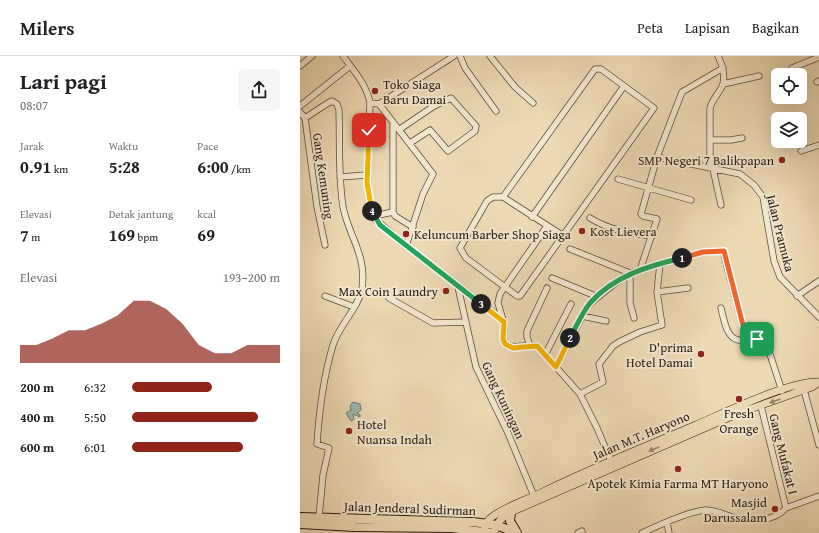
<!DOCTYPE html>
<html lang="id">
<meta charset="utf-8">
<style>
:root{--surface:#fff;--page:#f6f6f6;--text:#202124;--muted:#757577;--line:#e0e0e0;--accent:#8f2418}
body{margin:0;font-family:"Gentium Book Plus",serif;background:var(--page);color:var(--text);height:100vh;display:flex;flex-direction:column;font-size:15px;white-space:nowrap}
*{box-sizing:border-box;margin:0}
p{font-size:13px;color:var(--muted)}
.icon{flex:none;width:22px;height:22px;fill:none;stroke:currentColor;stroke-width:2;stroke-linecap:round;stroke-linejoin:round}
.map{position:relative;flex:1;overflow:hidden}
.drawer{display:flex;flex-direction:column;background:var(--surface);width:300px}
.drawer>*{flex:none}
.tools{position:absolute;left:471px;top:12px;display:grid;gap:8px}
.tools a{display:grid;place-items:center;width:36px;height:36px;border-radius:6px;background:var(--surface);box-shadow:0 4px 16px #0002;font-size:20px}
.pin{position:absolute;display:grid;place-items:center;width:34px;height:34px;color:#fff;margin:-17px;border-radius:8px;box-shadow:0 2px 6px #0006}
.km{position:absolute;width:20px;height:20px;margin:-10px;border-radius:50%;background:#222;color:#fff;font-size:11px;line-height:20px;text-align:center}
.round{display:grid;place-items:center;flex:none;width:42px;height:42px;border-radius:6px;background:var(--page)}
.summary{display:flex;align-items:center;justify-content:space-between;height:68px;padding:0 20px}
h1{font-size:22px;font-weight:700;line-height:30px}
.metrics{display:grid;grid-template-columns:repeat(3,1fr);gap:6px;height:68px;padding:4px 20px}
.metrics div{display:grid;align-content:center}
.metrics b{font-size:17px;font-weight:700}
.metrics small{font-size:11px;font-weight:400}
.metrics p{font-size:11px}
.chart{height:112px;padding:8px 20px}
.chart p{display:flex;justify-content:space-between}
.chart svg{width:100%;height:72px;margin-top:4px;fill:var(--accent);opacity:.7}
ul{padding:0 20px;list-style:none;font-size:13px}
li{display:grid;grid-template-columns:64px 48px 1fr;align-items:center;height:30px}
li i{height:10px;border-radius:5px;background:var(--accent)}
header{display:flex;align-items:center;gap:24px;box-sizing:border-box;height:56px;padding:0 20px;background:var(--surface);border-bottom:1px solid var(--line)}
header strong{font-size:19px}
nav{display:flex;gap:22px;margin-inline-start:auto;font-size:14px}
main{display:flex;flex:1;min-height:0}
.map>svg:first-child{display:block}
</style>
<header>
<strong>Milers</strong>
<nav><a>Peta</a><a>Lapisan</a><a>Bagikan</a></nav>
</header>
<main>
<section class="drawer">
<div class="summary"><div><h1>Lari pagi</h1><p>08:07</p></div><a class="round"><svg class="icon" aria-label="share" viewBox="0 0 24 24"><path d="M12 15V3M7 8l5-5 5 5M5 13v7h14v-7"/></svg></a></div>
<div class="metrics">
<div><p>Jarak</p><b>0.91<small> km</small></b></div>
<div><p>Waktu</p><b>5:28</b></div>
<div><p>Pace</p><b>6:00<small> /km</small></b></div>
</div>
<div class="metrics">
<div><p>Elevasi</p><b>7<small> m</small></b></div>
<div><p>Detak jantung</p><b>169<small> bpm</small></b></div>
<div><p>kcal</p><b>69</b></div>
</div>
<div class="chart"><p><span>Elevasi</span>193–200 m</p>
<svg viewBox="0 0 160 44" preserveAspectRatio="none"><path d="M0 44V33L10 33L20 29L30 24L40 24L50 20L60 15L70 6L80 6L90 11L100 20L110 33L120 38L130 38L140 33L150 33L160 33V44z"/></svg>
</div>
<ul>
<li><b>200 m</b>6:32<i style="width:54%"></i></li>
<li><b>400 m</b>5:50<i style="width:85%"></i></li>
<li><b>600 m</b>6:01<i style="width:75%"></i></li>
</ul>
</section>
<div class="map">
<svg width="519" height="477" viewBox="0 0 519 477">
<rect width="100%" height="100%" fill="#ecd9b4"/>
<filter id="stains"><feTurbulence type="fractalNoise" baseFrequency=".005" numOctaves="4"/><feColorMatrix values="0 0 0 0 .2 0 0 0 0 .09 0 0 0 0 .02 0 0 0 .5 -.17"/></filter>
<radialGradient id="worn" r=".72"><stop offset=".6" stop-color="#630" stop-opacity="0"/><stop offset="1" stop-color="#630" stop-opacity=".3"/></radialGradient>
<path fill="#99bab0" stroke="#6d7b71" d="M53 346 60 348 61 354 57 357 60 359V361L53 358 54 363 51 365 46 357 51 354 50 350Z"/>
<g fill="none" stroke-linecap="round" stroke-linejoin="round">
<defs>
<path id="minor" d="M43 0C54 15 67 29 70 47L67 127 72 155 75 163 106 190 202 263C207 270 201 280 205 288 216 295 230 285 239 292L280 338 297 372 311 405
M160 0 165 12 196 55
M190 0 215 31 233 47
M0 10 12 0
M423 12 382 36 357 101 440 118 454 129 463 141 474 205 480 221 519 261
M492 12 519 1
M517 26 519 25
M423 28 459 20
M70 47 79 48 133 118 123 138 106 190
M79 48 154 0
M0 50 50 10
M0 56 5 62 17 151 25 189
M5 62 28 47 32 45 37 48 39 54C40 86 38 119 43 151 49 181 67 199 62 233 58 253 39 269 33 289 24 319 19 357 17 388L29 392 23 419 19 461
M93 66V156L95 160 113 171
M100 73 134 50 151 42 176 70 175 75 148 95 130 74 110 87
M410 84H431L442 82
M501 95 519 89
M410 112V53C411 44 420 37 423 28 425 19 422 8 418 0
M413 113 421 149
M40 121 67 119
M318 123 391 144
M203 141 295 13H301L354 52 220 240H217L166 202 160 192 187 145 193 141H203L262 179
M74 160 93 156
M232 161 324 30
M290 162C309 174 330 177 352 180
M270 193 330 217V247L334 262
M340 214 357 163 343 160 341 158 357 101
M252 222 298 241
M158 231 176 311 208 377 234 440
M357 236 388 232
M25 240 54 251
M497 240 519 225
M89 242 133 267 166 266
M421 252C427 278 430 292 461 281L465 283 482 335
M282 260 306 265
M203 264 198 247 200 238 247 170
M230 290 227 281V275L247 232
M245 299 271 248
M256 311 286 253 291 247 314 228 330 217 340 214 403 196 423 195 447 285
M504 334 519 389
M280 338 303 326 299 308 313 290 319 286 340 276 362 269 357 236 360 208
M461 350 486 452
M486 452 519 440
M367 467 369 477
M278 477 282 475
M342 477C359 469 387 456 405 454 416 454 423 458 432 461 451 465 473 467 486 452"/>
<path id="major" d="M185 471C186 467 188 464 192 461 206 450 227 444 243 436 294 411 345 391 396 369 424 357 491 324 519 326
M194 477C197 466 201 462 211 456L439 357 512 331 519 326"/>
<path id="highway" d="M211 456 210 465 216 475
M0 461 173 466 196 469 217 477
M0 468 55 471 152 472 192 477"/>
</defs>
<use href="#minor" stroke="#5a4c3a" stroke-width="7"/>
<use href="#major" stroke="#2a1d12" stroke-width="8"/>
<use href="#highway" stroke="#2a1d12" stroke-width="10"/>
<use href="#minor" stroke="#f3e6ce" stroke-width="5.5"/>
<use href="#major" stroke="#ecd9b4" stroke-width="7"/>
<use href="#highway" stroke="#ecd9b4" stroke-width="8"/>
</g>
<defs><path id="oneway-solid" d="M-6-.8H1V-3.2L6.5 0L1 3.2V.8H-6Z"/></defs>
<g fill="#95846b">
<use href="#oneway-solid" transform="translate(475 345) rotate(160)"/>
<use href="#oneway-solid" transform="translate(354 393) rotate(157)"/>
</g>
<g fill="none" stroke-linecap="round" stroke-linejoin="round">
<defs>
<path id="split-1" d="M382 202 403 196 424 195 447 285 457 283"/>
<path id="split-2" d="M270 282C276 271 282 257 290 247 314 220 348 210 382 202"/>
<path id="split-3" d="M181 248 204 266 203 283 205 288 213 292 237 290 256 311 270 282"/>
<path id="split-4" d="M72 155 80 169 181 248"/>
<path id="split-5" d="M69 74 67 127 72 155"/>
</defs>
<use href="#split-1" stroke="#fff" stroke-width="8"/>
<use href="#split-2" stroke="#fff" stroke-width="8"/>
<use href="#split-3" stroke="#fff" stroke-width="8"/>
<use href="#split-4" stroke="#fff" stroke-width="8"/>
<use href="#split-5" stroke="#fff" stroke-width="8"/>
<use href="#split-1" stroke="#f0652b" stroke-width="5"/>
<use href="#split-2" stroke="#22a559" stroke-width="5"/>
<use href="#split-3" stroke="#f5b400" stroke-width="5"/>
<use href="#split-4" stroke="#22a559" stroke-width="5"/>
<use href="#split-5" stroke="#f5b400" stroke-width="5"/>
</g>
<g fill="#8f2418" stroke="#f3e6ce" stroke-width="1.5">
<circle cx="75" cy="35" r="4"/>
<circle cx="482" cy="104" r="4"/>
<circle cx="282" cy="175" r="4"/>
<circle cx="106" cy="178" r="4"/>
<circle cx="146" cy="235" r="4"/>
<circle cx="401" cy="298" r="4"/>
<circle cx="439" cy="343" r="4"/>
<circle cx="49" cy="375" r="4"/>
<circle cx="378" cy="413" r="4"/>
<circle cx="475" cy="453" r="4"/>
</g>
<g text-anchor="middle" stroke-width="4" stroke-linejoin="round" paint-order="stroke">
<g font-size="13" fill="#2a1d12" stroke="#f3e6ce" text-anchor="start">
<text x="83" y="33">Toko Siaga<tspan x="83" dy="15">Baru Damai</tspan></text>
<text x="474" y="109" text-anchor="end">SMP Negeri 7 Balikpapan</text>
<text x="290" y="180">Kost Lievera</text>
<text x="114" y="183">Keluncum Barber Shop Siaga</text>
<text x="138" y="240" text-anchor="end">Max Coin Laundry</text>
<text x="393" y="296" text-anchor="end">D'prima<tspan x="393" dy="15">Hotel Damai</tspan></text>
<text x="439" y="362" text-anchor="middle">Fresh<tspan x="439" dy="15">Orange</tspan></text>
<text x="57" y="373">Hotel<tspan x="57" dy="15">Nuansa Indah</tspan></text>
<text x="378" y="432" text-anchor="middle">Apotek Kimia Farma MT Haryono</text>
<text x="467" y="451" text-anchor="end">Masjid<tspan x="467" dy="15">Darussalam</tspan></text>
</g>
<g font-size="13" fill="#2a1d12" stroke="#f3e6ce">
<text transform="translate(24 120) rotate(82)" y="5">Gang Kemuning</text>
<text transform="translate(481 177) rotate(76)" y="5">Jalan Pramuka</text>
<text transform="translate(204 344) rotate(65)" y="5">Gang Kuningan</text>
<text transform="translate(341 379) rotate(-23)" y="5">Jalan M.T. Haryono</text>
<text transform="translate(484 398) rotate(76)" y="5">Gang Mufakat I</text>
<text transform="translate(110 452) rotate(2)" y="5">Jalan Jenderal Sudirman</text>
</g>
</g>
<rect width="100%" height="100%" filter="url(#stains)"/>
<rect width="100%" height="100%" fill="url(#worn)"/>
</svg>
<div class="tools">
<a><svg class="icon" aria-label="locate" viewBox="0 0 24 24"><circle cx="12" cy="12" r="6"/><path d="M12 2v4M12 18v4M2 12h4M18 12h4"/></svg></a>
<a><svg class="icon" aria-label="layers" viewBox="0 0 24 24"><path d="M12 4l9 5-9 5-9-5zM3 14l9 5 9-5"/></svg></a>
</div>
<div class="pin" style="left:457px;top:283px;background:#1e9e55"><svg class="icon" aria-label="arrive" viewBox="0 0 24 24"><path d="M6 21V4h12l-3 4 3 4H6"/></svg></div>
<div class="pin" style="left:69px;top:74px;background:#d93025"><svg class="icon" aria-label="check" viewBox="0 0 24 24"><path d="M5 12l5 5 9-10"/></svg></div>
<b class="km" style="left:382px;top:202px">1</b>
<b class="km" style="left:270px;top:282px">2</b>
<b class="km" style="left:181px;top:248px">3</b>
<b class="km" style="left:72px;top:155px">4</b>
</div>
</main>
